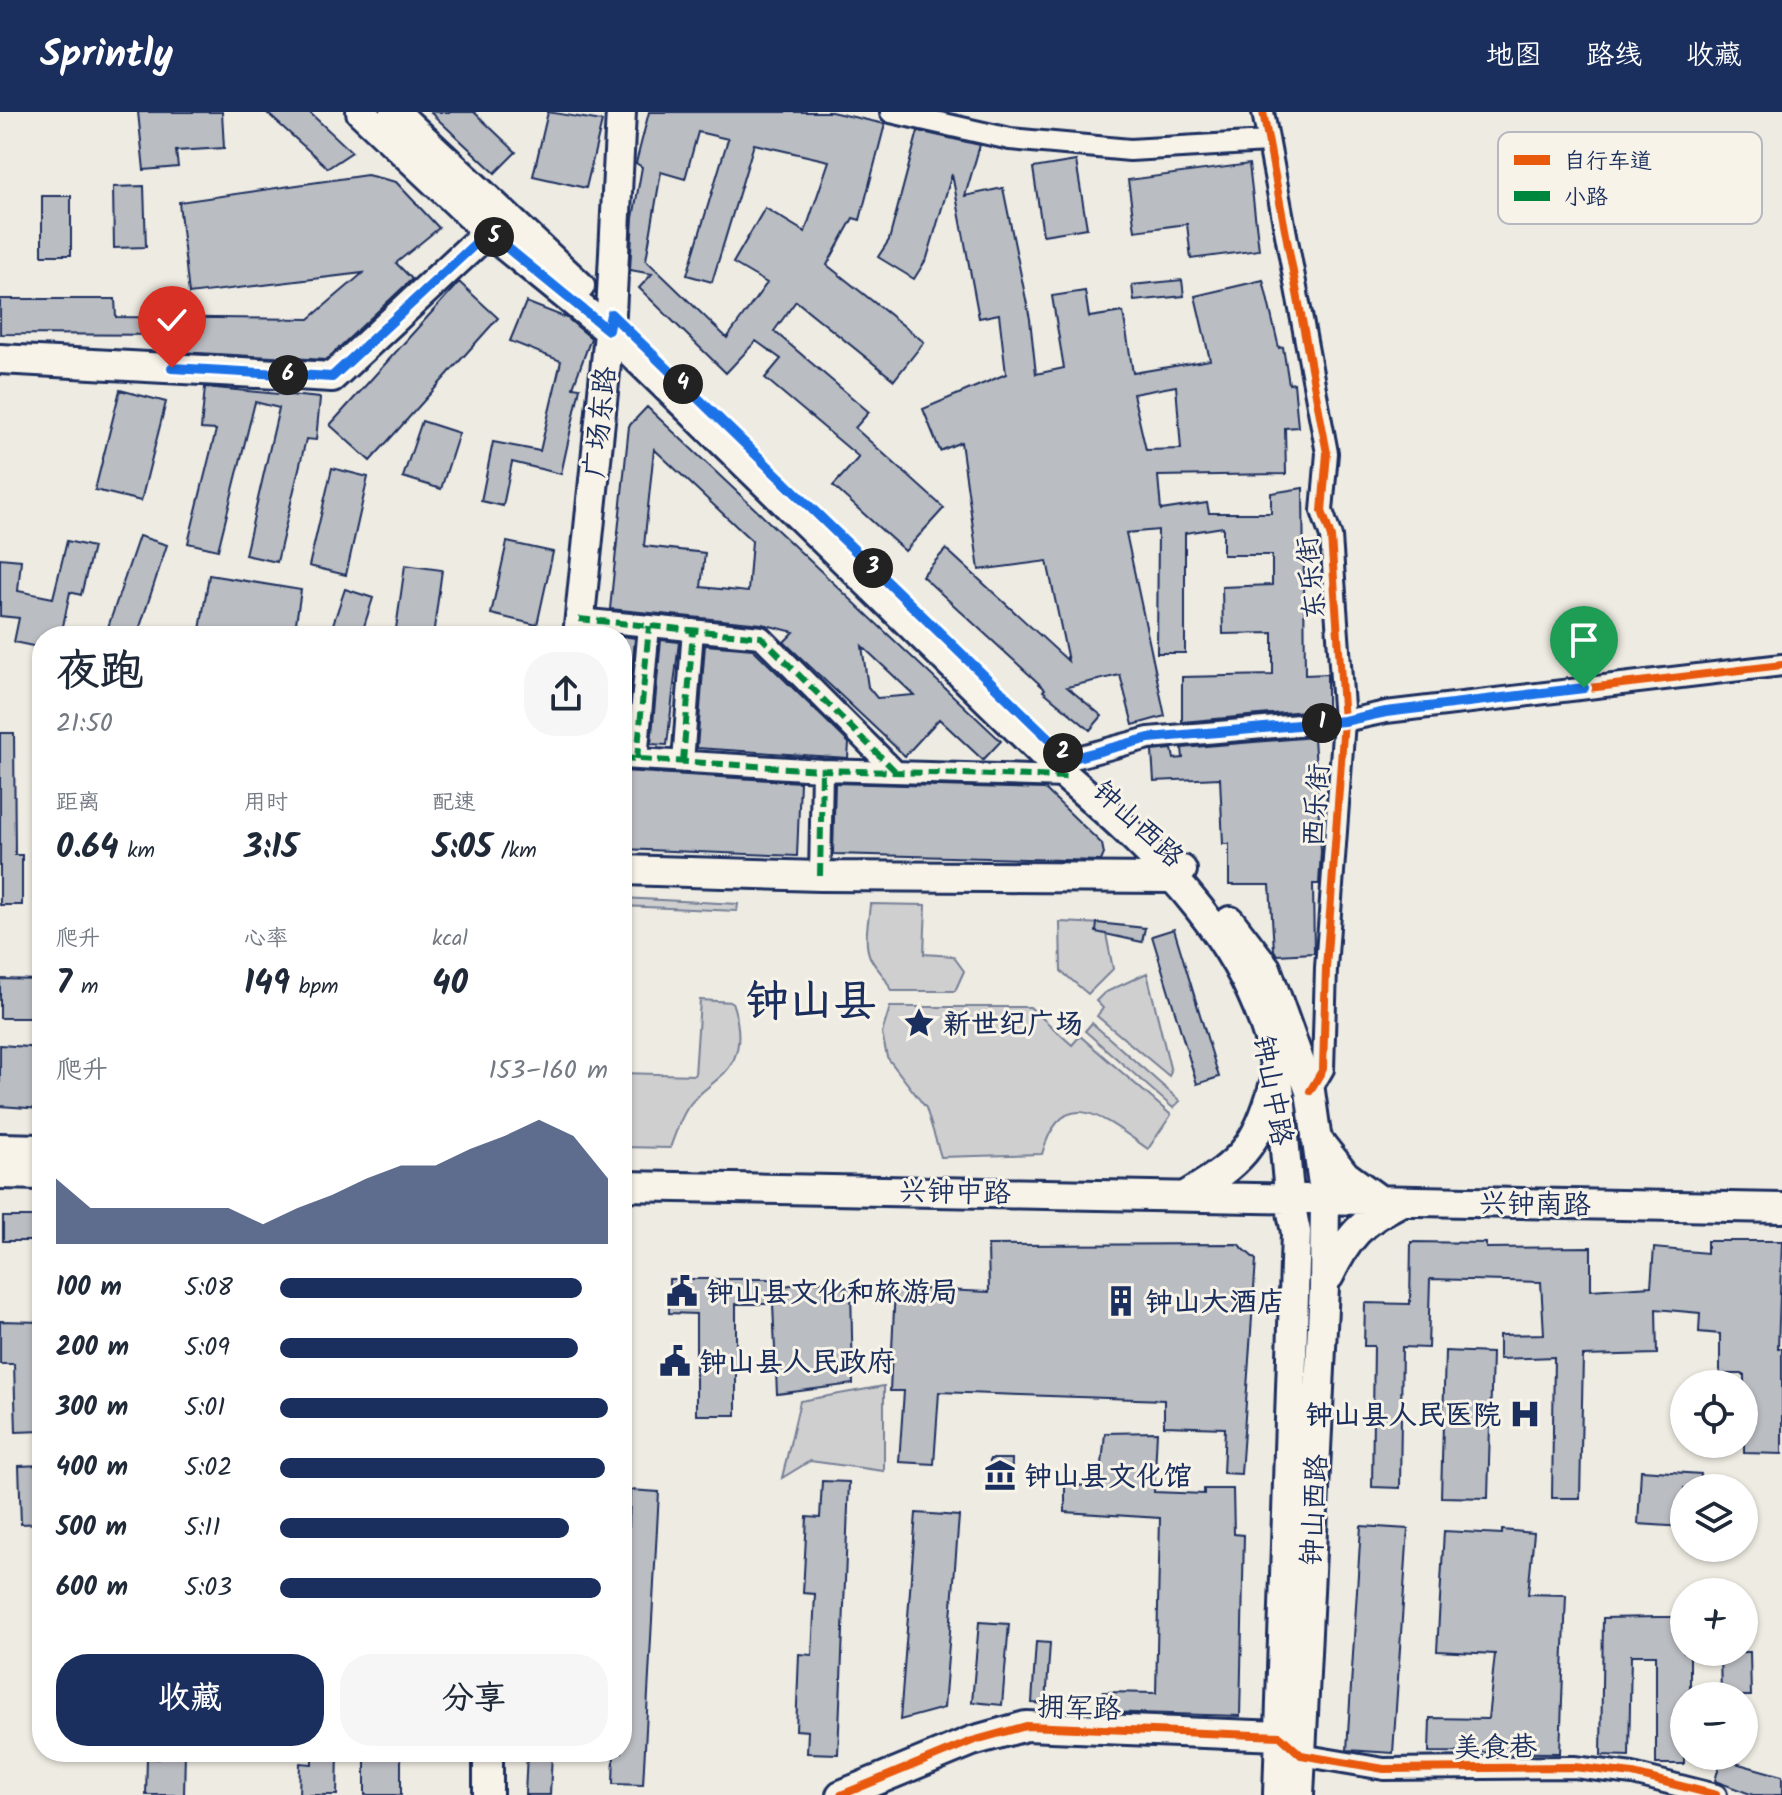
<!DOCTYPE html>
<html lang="zh">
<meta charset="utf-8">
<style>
:root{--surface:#fff;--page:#f6f6f7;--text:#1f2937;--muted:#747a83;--accent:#1b2f5e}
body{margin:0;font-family:Kalam,"LXGW WenKai TC",sans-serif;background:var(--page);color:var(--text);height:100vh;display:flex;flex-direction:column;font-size:30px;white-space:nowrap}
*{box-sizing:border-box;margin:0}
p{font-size:26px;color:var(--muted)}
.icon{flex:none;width:44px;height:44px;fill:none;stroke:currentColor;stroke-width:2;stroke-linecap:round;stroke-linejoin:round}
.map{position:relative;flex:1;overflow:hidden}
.drawer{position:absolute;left:32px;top:514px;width:600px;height:1136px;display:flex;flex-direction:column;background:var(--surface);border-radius:32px;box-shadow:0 2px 6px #0004}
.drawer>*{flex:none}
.tools{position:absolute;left:1670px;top:1258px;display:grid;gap:16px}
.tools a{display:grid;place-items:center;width:88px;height:88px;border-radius:50%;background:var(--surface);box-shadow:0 2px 6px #0004;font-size:40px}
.pin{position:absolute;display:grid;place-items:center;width:68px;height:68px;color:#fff;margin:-82px -34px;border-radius:50% 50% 50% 0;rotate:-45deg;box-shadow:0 0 8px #0007}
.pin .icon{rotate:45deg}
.km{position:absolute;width:40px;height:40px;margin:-20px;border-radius:50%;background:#222;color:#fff;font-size:22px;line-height:40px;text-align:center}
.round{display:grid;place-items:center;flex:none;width:84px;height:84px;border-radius:32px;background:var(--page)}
.overview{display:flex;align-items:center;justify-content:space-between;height:136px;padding:0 24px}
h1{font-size:44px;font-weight:700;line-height:60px}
.figures{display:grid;grid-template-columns:repeat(3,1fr);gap:12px;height:136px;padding:8px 24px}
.figures div{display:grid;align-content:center}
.figures b{font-size:34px;font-weight:700}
.figures small{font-size:22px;font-weight:400}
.figures p{font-size:22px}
.chart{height:224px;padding:16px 24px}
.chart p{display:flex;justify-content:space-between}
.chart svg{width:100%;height:144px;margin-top:8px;fill:var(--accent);opacity:.7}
.cta{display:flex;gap:16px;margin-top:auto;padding:16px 24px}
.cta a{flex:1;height:92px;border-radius:32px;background:var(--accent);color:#fff;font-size:32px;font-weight:700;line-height:92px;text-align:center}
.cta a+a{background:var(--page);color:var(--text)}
ul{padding:0 24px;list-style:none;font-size:26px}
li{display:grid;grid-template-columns:128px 96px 1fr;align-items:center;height:60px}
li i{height:20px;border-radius:10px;background:var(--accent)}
header{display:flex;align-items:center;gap:48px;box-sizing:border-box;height:112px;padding:0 40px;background:var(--accent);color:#fff}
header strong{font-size:38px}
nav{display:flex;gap:44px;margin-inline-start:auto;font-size:28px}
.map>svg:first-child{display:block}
</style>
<header>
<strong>Sprintly</strong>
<nav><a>地图</a><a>路线</a><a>收藏</a></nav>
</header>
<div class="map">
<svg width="1782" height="1683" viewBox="0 0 1782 1683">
<rect width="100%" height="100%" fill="#eeebe2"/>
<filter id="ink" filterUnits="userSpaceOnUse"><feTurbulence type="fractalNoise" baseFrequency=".0125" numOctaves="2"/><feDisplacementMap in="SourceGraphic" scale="16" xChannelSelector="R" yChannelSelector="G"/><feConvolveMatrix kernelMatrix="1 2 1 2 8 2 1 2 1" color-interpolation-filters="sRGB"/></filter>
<g filter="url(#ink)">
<path fill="#cfcfcf" stroke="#757f96" stroke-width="2" d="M622 786 738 792 737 799 622 794Z
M870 792 926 793 924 842 953 844 964 859 955 879H891C885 861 875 857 870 845 863 829 869 808 870 792Z
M1060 810 1104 812 1113 857 1088 882 1061 859Z
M1147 861 1171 960 1169 964 1097 904 1103 896 1096 889 1104 881Z
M700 888 732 890C741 916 744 945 720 965 709 975 697 982 688 995 680 1007 675 1022 670 1036L622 1035V961L695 963Z
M890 895H1030L1072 933 1080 924 1171 1003 1148 1037C1105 1007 1063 969 1042 1042L941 1045 926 996 887 945 882 921Z
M1092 911 1180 989 1173 996 1085 919Z
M884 1274V1359L810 1349 782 1366 800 1289Z"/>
<path fill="#babdc2" stroke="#1b2f5e" stroke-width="2" fill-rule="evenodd" d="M138 0H222L224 36 176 39 178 55 144 58Z
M266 0H309L352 40 328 56Z
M430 0H474L516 40 495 61Z
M548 0 602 9 586 76 533 64Z
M649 0H831L885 12 860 108 853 106 827 153 924 230 894 268 796 189 774 219 869 300 855 316 944 396 905 439 833 374 859 345 765 266 781 247 756 229 726 261 639 176 652 162 630 158 633 106 642 55 636 51ZM698 20 728 27 687 163 712 170 754 32 829 49 805 120 765 96 733 151 767 171 727 226 646 148 661 60 685 67Z
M918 19 980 33 965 84 1003 76 1030 207 1036 262 1064 256 1052 184 1085 179 1089 205 1123 200 1133 261 1210 248 1195 184 1263 168 1279 236 1283 235 1289 272 1294 271 1298 315 1285 316 1286 362 1158 364 1161 398 1207 391 1209 401H1271V381L1303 376 1305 563 1327 562V597L1182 610V565L1273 563V521L1223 522 1222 475 1272 473V443H1223V415L1185 421V541H1157L1158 418 1126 421 1165 604 1133 613 1120 563 1067 575 1102 604 1090 618 1043 579 1045 577 922 464 946 437 1068 549 1047 449 979 458 961 330 940 339 923 297 1006 262 999 202 979 206 952 62 927 146 914 167 878 145 889 128ZM1176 274 1181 337 1146 338 1133 282Z
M1076 49 1087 116 1043 123 1033 56Z
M1249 52 1259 138 1191 147 1187 112 1135 119 1128 68Z
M367 63 396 70 439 116 396 151 412 167 326 248 180 240 181 223 0 222V187H115L116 205 309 207 363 161 189 182 179 90Z
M144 74 146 135 114 136 113 75Z
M42 84H71V143H42Z
M1182 168 1184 184 1134 189 1132 173Z
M459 170 498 206 370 349 330 313Z
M526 190 567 206 591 226 573 275 580 276 561 362 512 350 503 394 481 389 493 330 540 339 561 249 510 229Z
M205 275 320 286 316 328 306 327 277 450 245 443 279 296 255 290 218 438 188 431 216 318 201 317Z
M120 278 166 290 141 389 95 378Z
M647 295 1001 629 983 648 939 607 905 644 784 530 794 520 762 512 610 497 629 314ZM654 337 752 429 748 480 701 475 705 441 644 434ZM862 534 914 583 877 586 868 575Z
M422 309 459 321 441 377 403 365Z
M332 356 368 365 346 463 309 454Z
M139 424 167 433 137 524H105Z
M67 429 93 435 81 483 70 480 61 524H42V536L14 530 19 506 0 504V446L21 448 18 479 53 486Z
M507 430 553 440 537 513 491 502Z
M405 453 442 458 433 524H395Z
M209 463 301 478 294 524H199Z
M345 477 373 486 361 524H329Z
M622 524 635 526 626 629H622Z
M661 528 679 530 667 633 651 632Z
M705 533 753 537 849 631 848 646 697 636Z
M0 621H14L15 743H22V793H0Z
M1314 625 1321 739 1319 772H1313L1314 841 1277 843 1274 838 1270 773H1229V732H1223L1220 666 1154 669 1152 639 1172 637 1174 647 1183 646 1182 636Z
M622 659 800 670 797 744 622 737Z
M835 671 1045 677 1102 732 1104 742 1101 749 833 742Z
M1097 811 1145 816 1142 830 1096 820Z
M1174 817 1219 965 1197 972 1152 824Z
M0 867 42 868V906H0Z
M0 933 42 936V997L0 994Z
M3 1105H42V1129H3Z
M1707 1129H1782L1778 1236H1782V1342L1744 1341V1262H1720V1222L1699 1220 1700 1201 1656 1197 1657 1242 1583 1244 1580 1386H1552L1554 1245 1499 1247V1223L1544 1222 1541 1170 1430 1167 1428 1236 1402 1235 1400 1376 1372 1375 1374 1234H1364L1365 1191 1410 1192 1411 1130 1486 1131V1136L1591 1135V1178L1651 1174 1654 1136 1707 1141Z
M1238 1132 1256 1148 1241 1362 1223 1361 1225 1316 1164 1314V1288L939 1280 934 1352 899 1350 904 1279H890L895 1176 989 1180 988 1133Z
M669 1167H774V1176L812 1169 829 1171 835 1176 851 1175 853 1272 777 1282 773 1192H736V1303H696V1202L669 1201Z
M0 1209 42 1210V1319L16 1320 14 1252H0Z
M1445 1239 1492 1241 1488 1386 1441 1385Z
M1157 1320 1154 1380 1204 1382V1377H1233L1234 1422 1244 1423 1240 1604 1102 1600 1103 1580 1156 1581 1160 1406 1065 1400V1374L1100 1373 1105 1321Z
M990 1347H1012L1011 1379 989 1378Z
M42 1353V1411L21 1412 19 1354Z
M1641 1358 1701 1362 1700 1376H1684V1415L1638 1412Z
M822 1369 849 1370 838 1642 807 1641 808 1619 796 1618 799 1542 812 1543 815 1482 803 1481 807 1405 820 1406Z
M630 1378 659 1380 643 1673 613 1672 614 1640H622V1415H629Z
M916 1401 959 1404 944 1596 900 1608Z
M1361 1414 1408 1417 1393 1641 1347 1638Z
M1502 1418 1534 1421 1528 1482 1566 1483 1560 1641 1429 1640 1430 1606 1488 1607 1495 1542 1437 1539 1444 1419 1502 1422Z
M1656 1505H1684V1540H1690V1584H1684V1652H1656V1543H1631L1629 1644 1601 1643 1603 1506Z
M979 1510 1009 1512 1002 1593 972 1590Z
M1036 1530 1050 1531 1046 1592 1032 1591Z
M1720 1540H1750L1751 1584H1721Z
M159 1640H185L184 1683H146L147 1646 159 1647Z
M312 1640H338L337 1683H299L300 1651 312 1652Z
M365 1640H401V1683H365Z
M527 1640H552L550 1683H525Z
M1721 1647 1782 1664V1683H1753L1715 1669Z"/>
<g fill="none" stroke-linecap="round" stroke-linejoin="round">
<defs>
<path id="street" d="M891 0 1010 27 1130 38 1267 30
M579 507 761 525 896 660
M622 646 822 658 1067 665
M637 647 649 514
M1070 647 1149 626 1344 609 1331 425 1322 399 1327 341 1263 0
M683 650 693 518
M820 764 822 658
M1310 979 1323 957 1326 856 1344 609 1386 600 1782 553
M1292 1635 1301 1643 1384 1657 1574 1655 1633 1662 1716 1683"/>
<path id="secondary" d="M361 0 488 120 608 218 1067 665C1159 744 1257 837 1277 963 1286 1015 1284 1068 1296 1120L1278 1683
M395 0 580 174
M0 247 332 265 488 120
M578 524 611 202 621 0
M622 758 820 764 1172 766 1182 758
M1230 809 1266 856 1310 979 1325 1087 1324 1175 1299 1683
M1316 1026 1345 1063 1378 1087
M0 1036 42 1037
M0 1062 42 1063
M622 1074 1782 1096
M1187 1083C1241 1050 1256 1036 1274 974
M1329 1164C1348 1124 1361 1110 1400 1090
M488 1683V1640
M841 1683 972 1629 1026 1614 1280 1624"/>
</defs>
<use href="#street" stroke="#1b2f5e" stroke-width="26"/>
<use href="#secondary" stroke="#1b2f5e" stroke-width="34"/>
<use href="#street" stroke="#f7f3e8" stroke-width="20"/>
<use href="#secondary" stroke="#f7f3e8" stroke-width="28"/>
<path stroke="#00873e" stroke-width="6" stroke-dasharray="12 6" stroke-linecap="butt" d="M579 507 761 525 896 660
M622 646 822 658 1067 665
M637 647 649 514
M683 650 693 518
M820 764 822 658"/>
<defs>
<path id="cycleway" d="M1070 647 1149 626 1344 609 1331 425 1322 399 1327 341 1263 0
M1310 979 1323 957 1326 856 1344 609 1386 600 1782 553
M841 1683 972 1629 1026 1614 1280 1624 1301 1643 1384 1657 1574 1655 1633 1662 1716 1683"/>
</defs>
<use href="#cycleway" stroke="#f7f3e8" stroke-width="13"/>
<use href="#cycleway" stroke="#e8590c" stroke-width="8"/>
</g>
</g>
<g fill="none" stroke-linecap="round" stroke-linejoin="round" filter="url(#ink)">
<defs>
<path id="route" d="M172 256 332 265 488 120 608 218 611 202 1070 647 1149 626 1344 609 1386 600 1584 576"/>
</defs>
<use href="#route" stroke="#fff" stroke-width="16"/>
<use href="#route" stroke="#1a73e8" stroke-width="10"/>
</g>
<defs>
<symbol id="sight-bare" viewBox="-9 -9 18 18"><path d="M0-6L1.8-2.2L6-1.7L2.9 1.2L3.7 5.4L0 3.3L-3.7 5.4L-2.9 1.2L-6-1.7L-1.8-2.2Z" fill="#1b2f5e" stroke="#f7f3e8" stroke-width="2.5" paint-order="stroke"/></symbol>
<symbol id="civic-bare" viewBox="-9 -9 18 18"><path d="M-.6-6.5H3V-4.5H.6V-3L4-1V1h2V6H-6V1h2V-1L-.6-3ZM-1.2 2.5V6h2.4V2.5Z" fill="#1b2f5e" stroke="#f7f3e8" stroke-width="2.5" paint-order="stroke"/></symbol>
<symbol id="building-bare" viewBox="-9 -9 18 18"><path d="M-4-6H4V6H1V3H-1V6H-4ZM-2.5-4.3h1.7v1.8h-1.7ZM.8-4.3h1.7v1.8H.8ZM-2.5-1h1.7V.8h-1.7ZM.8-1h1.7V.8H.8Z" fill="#1b2f5e" stroke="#f7f3e8" stroke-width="2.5" paint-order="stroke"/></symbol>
<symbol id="hospital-bare" viewBox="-9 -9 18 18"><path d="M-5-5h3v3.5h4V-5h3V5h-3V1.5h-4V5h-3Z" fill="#1b2f5e" stroke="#f7f3e8" stroke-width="2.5" paint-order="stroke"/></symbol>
<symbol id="museum-bare" viewBox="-9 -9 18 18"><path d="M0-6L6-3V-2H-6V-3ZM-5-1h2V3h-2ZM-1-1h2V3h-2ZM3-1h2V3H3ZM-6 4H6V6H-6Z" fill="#1b2f5e" stroke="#f7f3e8" stroke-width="2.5" paint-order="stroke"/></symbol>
</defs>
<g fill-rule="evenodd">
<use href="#sight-bare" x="897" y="889" width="44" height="44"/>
<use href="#civic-bare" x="660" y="1157" width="44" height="44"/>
<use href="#building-bare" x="1099" y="1167" width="44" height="44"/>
<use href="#civic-bare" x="653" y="1227" width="44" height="44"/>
<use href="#hospital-bare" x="1503" y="1280" width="44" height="44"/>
<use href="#museum-bare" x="978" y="1341" width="44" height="44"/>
</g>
<g text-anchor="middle" stroke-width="6" stroke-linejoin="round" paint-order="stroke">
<g font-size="28" fill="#1b2f5e" stroke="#f7f3e8">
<text transform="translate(599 310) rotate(-84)" y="10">广场东路</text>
<text transform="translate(1310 466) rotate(-96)" y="10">东乐街</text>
<text transform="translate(1315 693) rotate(-86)" y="10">西乐街</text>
<text transform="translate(1139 711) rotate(43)" y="10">钟山西路</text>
<text transform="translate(1274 978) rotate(80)" y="10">钟山中路</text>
<text transform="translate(955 1079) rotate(1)" y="10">兴钟中路</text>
<text transform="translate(1535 1091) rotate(1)" y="10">兴钟南路</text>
<text transform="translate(1313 1398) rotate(-87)" y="10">钟山西路</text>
<text transform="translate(1079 1595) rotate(2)" y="10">拥军路</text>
<text transform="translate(1495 1634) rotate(-1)" y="10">美食巷</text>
</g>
<g font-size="28" font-weight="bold" fill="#1b2f5e" stroke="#f7f3e8" text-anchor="start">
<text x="943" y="921">新世纪广场</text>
<text x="706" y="1189">钟山县文化和旅游局</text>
<text x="1145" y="1199">钟山大酒店</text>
<text x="699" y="1259">钟山县人民政府</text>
<text x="1501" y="1312" text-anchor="end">钟山县人民医院</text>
<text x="1024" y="1373">钟山县文化馆</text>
</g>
<g font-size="44" font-weight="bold" fill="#1b2f5e" stroke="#f7f3e8">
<text x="811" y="903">钟山县</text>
</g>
</g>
<rect x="1498" y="20" width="264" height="92" rx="12" fill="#f7f3e8" stroke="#b5b8bf" stroke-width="2"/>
<rect x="1514" y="43" width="36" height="10" fill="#e8590c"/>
<rect x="1514" y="79" width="36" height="10" fill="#00873e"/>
<g font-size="22" fill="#1b2f5e">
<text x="1564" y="56">自行车道</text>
<text x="1564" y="92">小路</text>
</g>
</svg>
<div class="tools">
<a><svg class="icon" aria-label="locate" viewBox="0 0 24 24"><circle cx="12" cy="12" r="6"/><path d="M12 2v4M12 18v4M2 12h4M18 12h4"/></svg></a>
<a><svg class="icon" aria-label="layers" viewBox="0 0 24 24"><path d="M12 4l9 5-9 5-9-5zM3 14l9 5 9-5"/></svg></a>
<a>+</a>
<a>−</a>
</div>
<div class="pin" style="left:1584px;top:576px;background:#1e9e55"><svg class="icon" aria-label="arrive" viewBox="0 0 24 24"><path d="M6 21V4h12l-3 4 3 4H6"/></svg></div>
<div class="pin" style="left:172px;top:256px;background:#d93025"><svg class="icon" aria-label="check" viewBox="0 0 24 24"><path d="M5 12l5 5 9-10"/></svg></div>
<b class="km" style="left:1322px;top:611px">1</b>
<b class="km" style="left:1063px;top:641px">2</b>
<b class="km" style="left:873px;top:456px">3</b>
<b class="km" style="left:683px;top:272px">4</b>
<b class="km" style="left:494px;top:125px">5</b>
<b class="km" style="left:288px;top:263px">6</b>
<section class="drawer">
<div class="overview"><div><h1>夜跑</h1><p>21:50</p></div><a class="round"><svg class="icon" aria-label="share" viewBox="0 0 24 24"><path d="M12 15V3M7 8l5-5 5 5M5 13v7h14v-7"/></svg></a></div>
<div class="figures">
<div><p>距离</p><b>0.64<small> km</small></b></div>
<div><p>用时</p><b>3:15</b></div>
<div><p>配速</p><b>5:05<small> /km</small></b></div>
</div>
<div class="figures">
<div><p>爬升</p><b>7<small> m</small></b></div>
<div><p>心率</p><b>149<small> bpm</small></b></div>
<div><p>kcal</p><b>40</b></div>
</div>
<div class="chart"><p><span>爬升</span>153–160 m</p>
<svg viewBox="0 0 160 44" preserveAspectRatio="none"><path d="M0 44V24L10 33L20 33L30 33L40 33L50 33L60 38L70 33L80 29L90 24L100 20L110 20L120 15L130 11L140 6L150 11L160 24V44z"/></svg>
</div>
<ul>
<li><b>100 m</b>5:08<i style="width:92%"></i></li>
<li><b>200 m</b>5:09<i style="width:91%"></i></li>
<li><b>300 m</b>5:01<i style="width:100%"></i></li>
<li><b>400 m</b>5:02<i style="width:99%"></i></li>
<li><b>500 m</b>5:11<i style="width:88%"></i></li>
<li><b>600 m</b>5:03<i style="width:98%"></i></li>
</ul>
<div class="cta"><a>收藏</a><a>分享</a></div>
</section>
</div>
